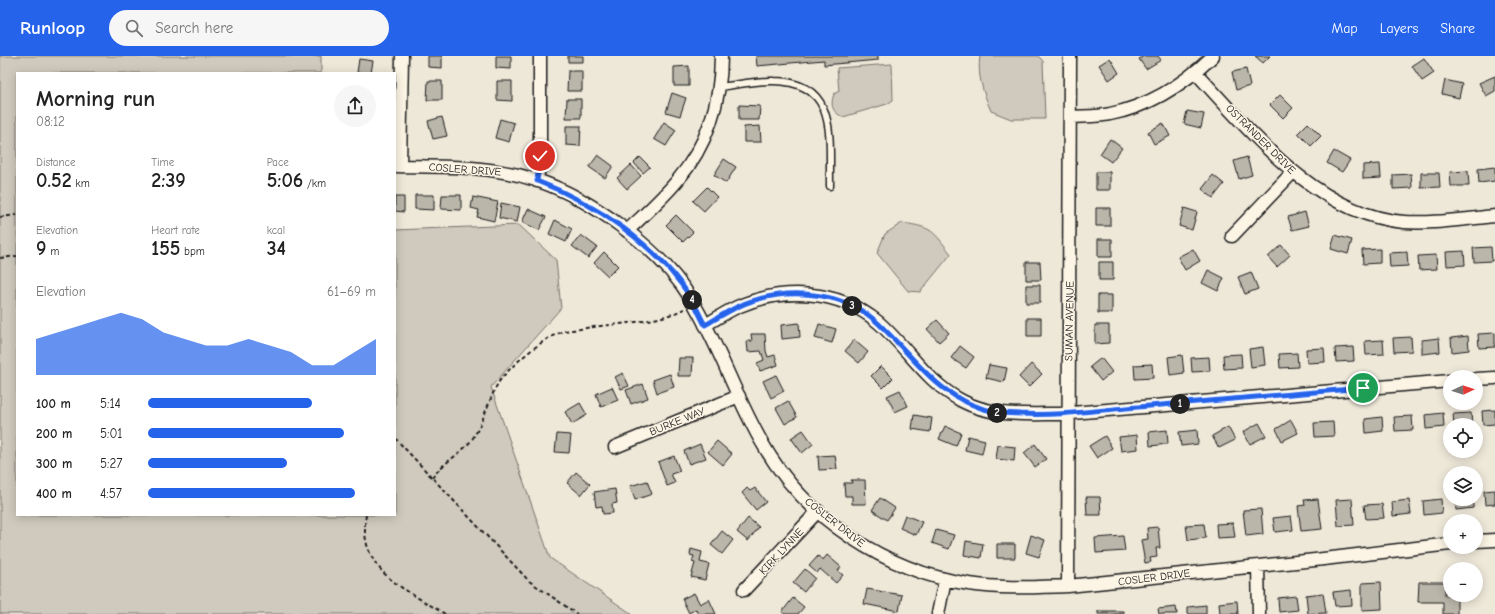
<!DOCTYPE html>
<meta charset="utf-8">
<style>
:root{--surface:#fff;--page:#f6f6f6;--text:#222;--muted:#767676;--accent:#2563eb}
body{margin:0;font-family:"Comic Neue",sans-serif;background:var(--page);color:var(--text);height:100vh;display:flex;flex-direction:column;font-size:15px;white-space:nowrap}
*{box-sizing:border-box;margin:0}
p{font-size:13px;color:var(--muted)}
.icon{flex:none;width:22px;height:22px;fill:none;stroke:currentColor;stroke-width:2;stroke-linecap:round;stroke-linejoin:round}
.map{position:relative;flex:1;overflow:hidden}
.drawer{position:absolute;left:16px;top:16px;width:380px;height:444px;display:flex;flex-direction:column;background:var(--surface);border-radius:0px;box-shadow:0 2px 10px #0003}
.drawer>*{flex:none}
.needle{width:26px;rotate:86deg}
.tools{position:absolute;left:1443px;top:314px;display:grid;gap:8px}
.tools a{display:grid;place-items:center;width:40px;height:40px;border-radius:50%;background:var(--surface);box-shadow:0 2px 10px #0003;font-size:20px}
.pin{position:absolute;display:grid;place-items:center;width:34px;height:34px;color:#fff;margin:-17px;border:2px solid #fff;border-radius:50%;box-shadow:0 1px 4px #0007}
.km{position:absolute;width:20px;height:20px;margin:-10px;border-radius:50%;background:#222;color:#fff;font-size:11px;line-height:20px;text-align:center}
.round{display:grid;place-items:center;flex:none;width:42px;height:42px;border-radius:21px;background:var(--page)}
.summary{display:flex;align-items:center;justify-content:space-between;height:68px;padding:0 20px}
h1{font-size:22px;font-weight:600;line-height:30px}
.figures{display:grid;grid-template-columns:repeat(3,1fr);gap:6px;height:68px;padding:4px 20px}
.figures div{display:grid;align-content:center}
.figures b{font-size:20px;font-weight:600}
.figures small{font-size:11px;font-weight:400}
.figures p{font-size:11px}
.chart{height:112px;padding:8px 20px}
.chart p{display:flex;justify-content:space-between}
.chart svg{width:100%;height:72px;margin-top:4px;fill:var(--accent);opacity:.7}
ul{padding:0 20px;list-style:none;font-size:13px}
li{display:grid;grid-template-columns:64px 48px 1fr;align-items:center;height:30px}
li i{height:10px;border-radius:5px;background:var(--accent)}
header{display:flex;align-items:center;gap:24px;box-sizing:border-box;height:56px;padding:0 20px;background:var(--accent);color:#fff}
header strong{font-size:19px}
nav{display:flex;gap:22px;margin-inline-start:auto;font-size:14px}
.search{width:280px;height:36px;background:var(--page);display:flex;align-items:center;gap:10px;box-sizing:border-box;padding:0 14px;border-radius:22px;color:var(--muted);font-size:15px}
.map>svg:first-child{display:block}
</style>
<header>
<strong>Runloop</strong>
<div class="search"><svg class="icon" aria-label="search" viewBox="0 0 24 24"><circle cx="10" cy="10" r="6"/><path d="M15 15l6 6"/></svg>Search here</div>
<nav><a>Map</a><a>Layers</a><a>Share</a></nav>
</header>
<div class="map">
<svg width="1495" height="558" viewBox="0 0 1495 558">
<rect width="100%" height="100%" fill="#eee8d9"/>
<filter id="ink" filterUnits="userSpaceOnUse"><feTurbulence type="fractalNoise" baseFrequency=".025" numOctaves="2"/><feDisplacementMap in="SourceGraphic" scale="8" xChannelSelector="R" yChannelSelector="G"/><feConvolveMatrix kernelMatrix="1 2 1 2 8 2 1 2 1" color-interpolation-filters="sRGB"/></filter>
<g filter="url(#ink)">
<path fill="#cfcabd" stroke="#76736c" d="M0 0H321V17H17V459H395V174L519 169 556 204 561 252 491 331 550 502 632 558H0Z
M980 0H1038L1043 5 1045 63H1011L991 55C983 36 977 20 980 0Z
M892 8 893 44 887 48 843 61C832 56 830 49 834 38L839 35 837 12Z
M902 167C933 171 933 175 951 198L920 236 908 235 877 197 885 178Z"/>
<path fill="#bab6aa" stroke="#1c1c1c" d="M428 0H442V12L428 11Z
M496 0H511V13L496 12Z
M568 0H583V6H568Z
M756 0H878V4L824 9V4L757 10Z
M1144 0H1158L1161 4 1146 13 1139 3Z
M1255 0H1270L1263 7Z
M1110 2 1119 17 1109 24 1099 9Z
M1424 2 1434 17 1422 25 1412 10Z
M359 3 373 5 371 17H357Z
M689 10V30H674V11Z
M1246 13 1250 30 1236 34 1232 16Z
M568 15H582V35H567Z
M1495 20V35L1486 40 1479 27Z
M1445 24 1462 28 1459 42 1442 38Z
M428 25H442V44H427Z
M497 25H512V45L497 44Z
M672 37 686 42 680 60 666 56Z
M1280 39 1293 52 1283 62 1270 49Z
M567 43H581V62H566Z
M739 49 760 50 759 64H739Z
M1187 55 1204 58 1201 72 1184 68Z
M442 61 447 80 433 83 428 65Z
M500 63 514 67 509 86 495 82Z
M664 66 676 74 666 90 654 83Z
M1163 67 1170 80 1154 88 1148 76Z
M1308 67 1321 80 1311 90 1298 77Z
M566 70H581L580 90 566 89Z
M760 70 761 86H744V71Z
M1110 83 1122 92 1111 106 1100 98Z
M1334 95 1350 104 1342 116 1327 107Z
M598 99 613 110 605 122 589 111Z
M640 101 650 111 643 117 634 107Z
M1247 101 1252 119 1239 123 1234 105Z
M724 103 736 111 726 127 714 119Z
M1380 108 1381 122 1363 123V109Z
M631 109 641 120 627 133 617 122Z
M1495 111V125L1479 127 1478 113Z
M1468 115 1469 130H1451L1450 116Z
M1096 116H1110V134H1096Z
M1421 117H1439L1440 131 1421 132Z
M1411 118 1412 132 1393 133V119Z
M1213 119 1224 128 1213 142 1202 133Z
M707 131 717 141 704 155 693 145Z
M415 139H434V154L415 153Z
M442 139H461V154L441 153Z
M395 141H404V156L395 155Z
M473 141 498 146 494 165 477 161 479 154 471 152Z
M501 147 520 151 517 166 499 162Z
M1096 152H1110V170H1096Z
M1184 152 1197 156 1192 174 1179 170Z
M528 153 546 161 539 174 522 166Z
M1305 156 1309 170 1292 174 1288 161Z
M676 159 693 176 683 186 666 169Z
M555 164 572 173 566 186 549 178Z
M581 179 597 191 588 202 572 190Z
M1335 179 1352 184 1348 198 1331 193Z
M1098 183H1112V201H1098Z
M1281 189 1290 199 1277 211 1268 201Z
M1491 191 1492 205 1474 206 1473 192Z
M1193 193 1200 205 1185 214 1178 201Z
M1380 193V207L1363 208 1362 194Z
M1464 195 1465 209 1447 210 1446 196Z
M604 196 618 210 608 220 594 207Z
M1407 196 1408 210 1390 211 1389 197Z
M1436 199 1437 213 1419 214 1418 200Z
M1026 206H1040L1041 224H1026Z
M1099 206H1113V224H1099Z
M1208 214 1224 222 1218 235 1202 227Z
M1251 216 1258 233 1245 238 1238 221Z
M1026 229H1040V247H1026Z
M1098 239H1112V257H1098Z
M1027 262H1041V280H1027Z
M937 264 949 277 939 286 927 273Z
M799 267 800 281 782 283 781 269Z
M819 268 836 273 832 287 815 282Z
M1095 269H1109V287L1095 288Z
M1495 277V291L1479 292 1478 278Z
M751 278H765L766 295 768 301 775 299 778 309 760 315 757 307 764 304 761 295 748 296 747 285H752Z
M1468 280 1469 294 1452 296 1451 282Z
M1411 281 1412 295 1394 296 1393 282Z
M1439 282 1440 296 1422 298V284Z
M854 284 868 296 859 307 845 295Z
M1383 284 1384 298 1366 299 1365 285Z
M960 290 974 301 966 312 951 302Z
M1263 291 1265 309 1251 311 1249 293Z
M1353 291 1354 305 1336 306 1335 292Z
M1324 292 1325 306 1307 307 1306 293Z
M1297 297 1298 311 1280 312 1279 298Z
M1241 298 1242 312 1224 313 1223 299Z
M1182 299 1184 317 1170 319 1168 301Z
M1209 301 1210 315 1192 316 1191 302Z
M679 302H693L692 320H678Z
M1101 302 1112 316 1101 325 1090 311Z
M1031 308 1042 318 1029 331 1019 321Z
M1152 308 1153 322 1135 323 1134 309Z
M989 309 1007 312 1004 326 986 322Z
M881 310 893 322 883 332 871 320Z
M623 317 629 330 621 333 615 321Z
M670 318 674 331 657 337 653 324Z
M776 319 784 335 771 342 763 325Z
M643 328 648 342 631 348 626 334Z
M612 331 618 344 601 351 596 338Z
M900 334 908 350 895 356 887 340Z
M788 345 797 361 785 368 776 352Z
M580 347 587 359 572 368 565 356Z
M1495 354V368L1483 369 1482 355Z
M1443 357 1444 371 1426 373 1425 359Z
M1471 357 1472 369H1454L1453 358Z
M914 359 932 362 930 376 912 373Z
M1412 360 1413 374 1395 375 1394 361Z
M1382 361 1383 375 1366 377 1365 363Z
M1291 364 1298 377 1282 385 1276 373Z
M1333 366 1334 380 1315 381 1314 367Z
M1259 367 1266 380 1250 388 1243 376Z
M945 370 961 377 956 390 939 383Z
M1228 371 1235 384 1219 392 1212 380Z
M803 374 813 388 802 397 791 382Z
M1167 374 1168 388 1150 390 1149 376Z
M1197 374 1198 388 1181 390 1179 376Z
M557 378 571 379 569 397 555 396Z
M1137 379 1138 393 1121 395 1119 381Z
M968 380 985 384 982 398 965 394Z
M1105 380 1112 392 1097 402 1089 390Z
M717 385 732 398 723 409 708 396Z
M700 388 706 402 689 408 684 395Z
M1035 388 1046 403 1035 411 1024 397Z
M998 389 1015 391 1014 405 996 403Z
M835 399 837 413 819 414 818 400Z
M674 400 680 415 671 418 675 427 667 430 658 406Z
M576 416 590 428 581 439 567 427Z
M851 424H865L866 448H852V440H845L844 427H852Z
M647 425 652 438 635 444 630 430Z
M747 432 750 435 755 432 766 446 756 454 742 437Z
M615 433 617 447 612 448 613 457 603 458 602 450 596 451 594 436Z
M1495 434V448L1485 449 1484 435Z
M1086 441H1100L1101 459H1087Z
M880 442 895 452 887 464 872 454Z
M1318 443 1322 473 1301 475 1298 450 1305 449 1304 444Z
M1352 443 1354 469 1338 470 1336 444Z
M1441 443 1442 457 1424 459 1423 445Z
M1455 443H1473V452L1456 454Z
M1409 444 1411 458 1393 460 1392 446Z
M1382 448 1384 462 1366 463 1364 449Z
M1261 453 1263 478 1246 480 1243 454Z
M905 459 922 466 916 479 900 472Z
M1291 460 1293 474 1275 476 1273 462Z
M748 462 759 471 748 485 737 476Z
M1233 467 1235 481 1217 482 1216 468Z
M1204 468 1206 482 1188 484 1186 469Z
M1158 471 1160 492H1156L1157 501 1150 502 1151 506 1145 507 1141 484 1148 483 1147 472Z
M936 474 954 479 949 493 932 487Z
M722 475 733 484 722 498 711 489Z
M1031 479 1045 484 1039 501 1026 497Z
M1123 480 1125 495 1096 497 1095 482Z
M966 485 983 488 981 502 964 499Z
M997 488H1015V502H997Z
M691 493 702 496 700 506 709 508 705 524 691 521 695 507 692 506 694 500 690 499Z
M827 499 841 511 838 515 843 519 836 527 820 513 817 517 809 510 818 500 823 504Z
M805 513 815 522 804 536 793 527Z
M1381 526 1382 553 1362 554V527Z
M1419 526H1445V540H1457V558H1443V546H1418Z
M867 533 902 539 899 555 864 548Z
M1351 534 1352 549 1335 550 1333 536Z
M694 537 700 548 709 543 716 558H698L696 553 689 557 682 543Z
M1323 537 1326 557 1308 558 1306 539Z
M1296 540 1298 554 1279 556 1278 542Z
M793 542 804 551 798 558H785L782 556Z
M1237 545 1238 558H1220L1219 547Z
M1206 549V558H1188V551Z
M1176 551 1177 558H1159L1158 553Z
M1098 555H1123L1124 558H1098Z"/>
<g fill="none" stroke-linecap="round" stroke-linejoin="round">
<defs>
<path id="lane" d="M719 31C737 29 756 24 774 25 839 26 829 82 830 130"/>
<path id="street" d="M1196 17C1251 76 1317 159 1404 166 1434 168 1465 163 1495 160
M1070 61C1083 60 1097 61 1110 58 1151 50 1184 28 1213 0
M395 110C443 111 490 109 536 124 591 142 662 194 691 243 720 290 736 343 764 390 806 463 886 515 969 528 1001 533 1035 531 1068 530L1315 504 1450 488
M400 110 402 0
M537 125 540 100V0
M627 175C644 159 662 143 677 125 707 90 721 46 721 0
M1232 180 1293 116
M705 269C716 263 726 256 737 251 783 231 838 233 878 266 907 291 926 326 962 345 992 361 1027 358 1060 358L1450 325
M1476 323 1495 322
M615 391 739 340
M1476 485 1495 484
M1258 510 1259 558
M1068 530 1070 0
M744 534 818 455
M938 558 945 523"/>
</defs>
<use href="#lane" stroke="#1c1c1c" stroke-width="9"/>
<use href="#street" stroke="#1c1c1c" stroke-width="15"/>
<path stroke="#1c1c1c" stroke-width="2" stroke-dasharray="4 3" stroke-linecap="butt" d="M0 161 17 159
M0 202 17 200
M395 382 529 525 577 558
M432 422C443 406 462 398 473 382 483 366 488 347 497 329 505 314 542 283 559 277 565 274 573 274 580 273 613 267 654 268 684 253
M366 459C357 515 405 533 445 558"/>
<use href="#lane" stroke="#fcf5e5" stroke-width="6"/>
<use href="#street" stroke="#fcf5e5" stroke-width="12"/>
</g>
</g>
<g fill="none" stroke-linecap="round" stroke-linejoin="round" filter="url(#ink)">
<defs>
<path id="route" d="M540 100 537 125C595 147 657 189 691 242 696 250 700 260 705 269 721 260 735 250 752 245 794 231 847 237 879 268 918 305 939 344 995 356 1003 358 1012 357 1020 358 1055 360 1091 355 1126 352 1205 345 1284 339 1363 332"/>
</defs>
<use href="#route" stroke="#fff" stroke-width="8"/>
<use href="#route" stroke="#2563eb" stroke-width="5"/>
</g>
<g text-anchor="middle" stroke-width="3" stroke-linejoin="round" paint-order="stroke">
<g font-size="11" fill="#1c1c1c" stroke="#fcf5e5">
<text transform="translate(1261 83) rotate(45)" y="4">OSTRANDER DRIVE</text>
<text transform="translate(465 113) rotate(4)" y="4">COSLER DRIVE</text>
<text transform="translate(1069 265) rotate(-89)" y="4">SUMAN AVENUE</text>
<text transform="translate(677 365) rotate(-22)" y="4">BURKE WAY</text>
<text transform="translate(835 466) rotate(38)" y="4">COSLER DRIVE</text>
<text transform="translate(781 495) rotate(-47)" y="4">KIRK LYNNE</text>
<text transform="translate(1154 521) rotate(-7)" y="4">COSLER DRIVE</text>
</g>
</g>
</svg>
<div class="tools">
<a><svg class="needle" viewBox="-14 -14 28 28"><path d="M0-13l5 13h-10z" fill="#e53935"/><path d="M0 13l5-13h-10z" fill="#767676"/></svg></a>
<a><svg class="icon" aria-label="locate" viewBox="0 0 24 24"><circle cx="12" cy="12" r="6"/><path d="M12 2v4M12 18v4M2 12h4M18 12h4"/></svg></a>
<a><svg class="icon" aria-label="layers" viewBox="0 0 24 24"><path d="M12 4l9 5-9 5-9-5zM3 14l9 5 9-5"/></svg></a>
<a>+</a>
<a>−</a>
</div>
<div class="pin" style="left:1363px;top:332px;background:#1e9e55"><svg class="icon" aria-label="arrive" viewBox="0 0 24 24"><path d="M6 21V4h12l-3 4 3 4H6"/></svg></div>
<div class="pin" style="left:540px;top:100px;background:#d93025"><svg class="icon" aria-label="check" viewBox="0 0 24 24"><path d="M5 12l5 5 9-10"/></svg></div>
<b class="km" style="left:1180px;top:348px">1</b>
<b class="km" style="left:997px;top:357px">2</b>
<b class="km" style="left:852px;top:250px">3</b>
<b class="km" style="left:692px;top:244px">4</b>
<section class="drawer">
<div class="summary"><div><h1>Morning run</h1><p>08:12</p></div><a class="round"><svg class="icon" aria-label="share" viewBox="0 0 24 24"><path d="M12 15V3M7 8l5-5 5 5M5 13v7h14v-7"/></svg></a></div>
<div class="figures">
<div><p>Distance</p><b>0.52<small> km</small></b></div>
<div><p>Time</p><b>2:39</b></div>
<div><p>Pace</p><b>5:06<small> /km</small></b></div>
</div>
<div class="figures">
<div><p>Elevation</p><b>9<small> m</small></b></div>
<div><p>Heart rate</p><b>155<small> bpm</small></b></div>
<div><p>kcal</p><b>34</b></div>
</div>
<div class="chart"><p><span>Elevation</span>61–69 m</p>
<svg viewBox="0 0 160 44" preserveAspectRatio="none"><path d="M0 44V22L10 18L20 14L30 10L40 6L50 10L60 18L70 22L80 26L90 26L100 22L110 26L120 30L130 38L140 38L150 30L160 22V44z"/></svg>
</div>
<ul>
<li><b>100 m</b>5:14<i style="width:72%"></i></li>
<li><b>200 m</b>5:01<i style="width:86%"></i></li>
<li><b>300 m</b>5:27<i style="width:61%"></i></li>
<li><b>400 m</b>4:57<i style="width:91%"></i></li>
</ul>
</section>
</div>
